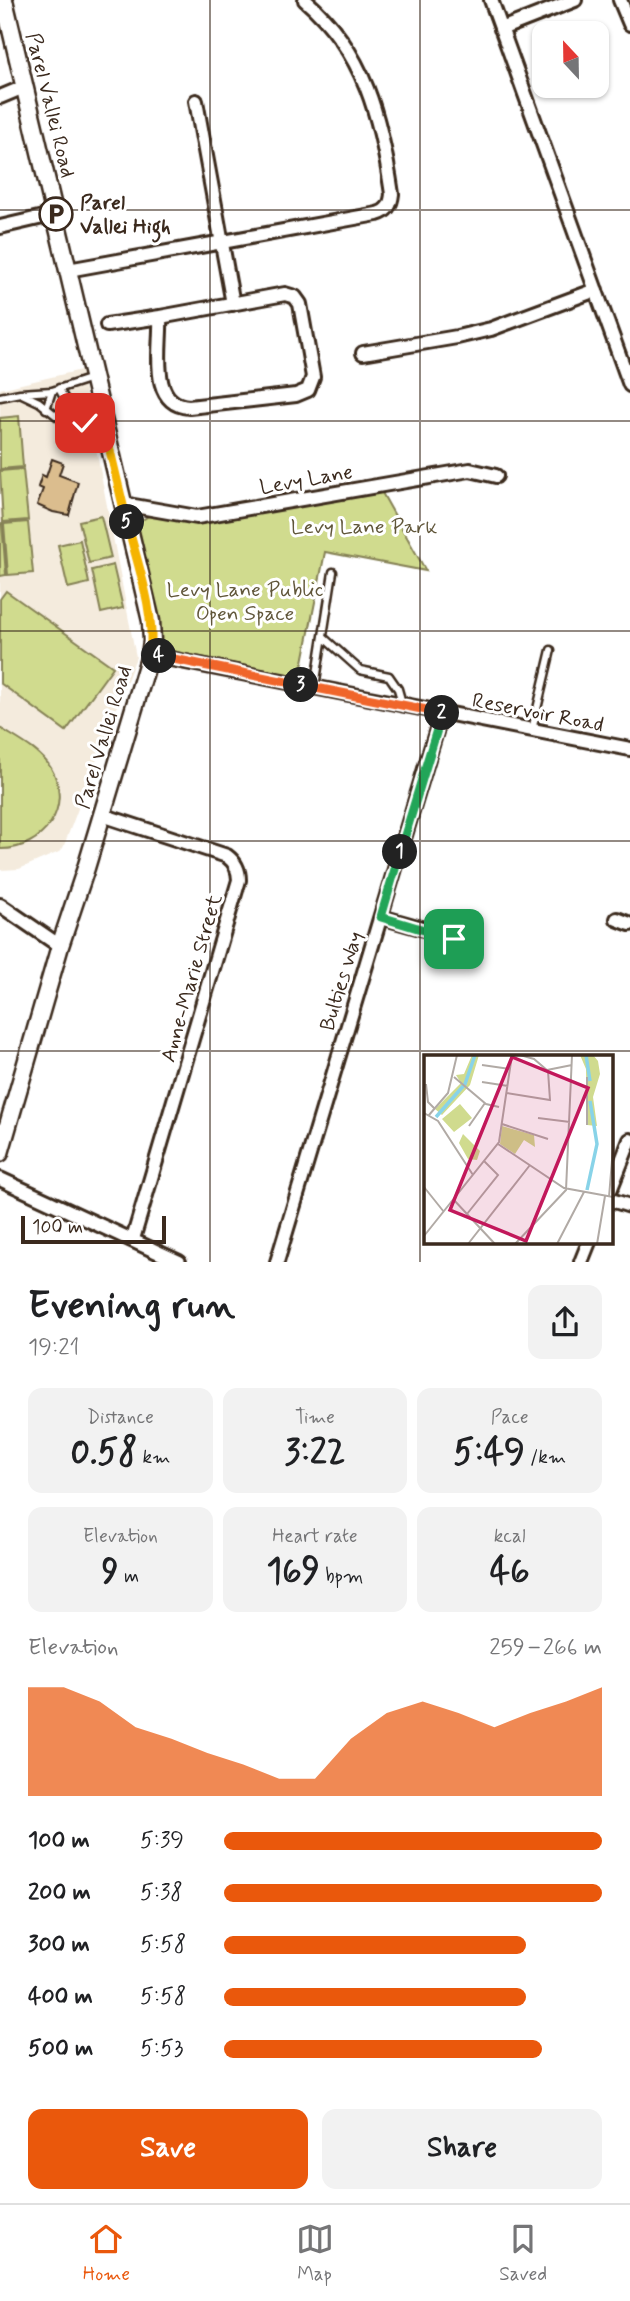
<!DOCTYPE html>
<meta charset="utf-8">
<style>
:root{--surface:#fff;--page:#f2f2f2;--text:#202124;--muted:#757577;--line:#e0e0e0;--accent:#ea580c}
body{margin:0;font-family:Mynerve,sans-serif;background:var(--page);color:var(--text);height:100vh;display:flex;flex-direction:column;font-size:26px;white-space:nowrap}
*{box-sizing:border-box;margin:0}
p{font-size:23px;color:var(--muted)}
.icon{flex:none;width:38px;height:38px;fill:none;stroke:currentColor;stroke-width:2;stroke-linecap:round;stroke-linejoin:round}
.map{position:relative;height:1262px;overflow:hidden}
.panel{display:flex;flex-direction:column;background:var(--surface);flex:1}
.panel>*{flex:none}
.needle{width:46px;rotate:338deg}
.controls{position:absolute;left:532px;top:21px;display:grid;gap:14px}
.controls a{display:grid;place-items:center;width:77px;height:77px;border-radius:14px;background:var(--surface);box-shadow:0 2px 5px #0004;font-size:35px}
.scale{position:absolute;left:21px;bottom:18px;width:145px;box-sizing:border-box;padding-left:7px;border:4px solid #3b2a1e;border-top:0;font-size:19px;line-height:24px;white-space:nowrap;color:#3b2a1e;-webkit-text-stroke:5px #fff;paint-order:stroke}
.pin{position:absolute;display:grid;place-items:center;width:60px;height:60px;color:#fff;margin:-30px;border-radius:14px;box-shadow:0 4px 10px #0006}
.km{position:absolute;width:35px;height:35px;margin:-18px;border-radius:50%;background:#222;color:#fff;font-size:19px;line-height:35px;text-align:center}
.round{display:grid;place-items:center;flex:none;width:74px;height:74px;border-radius:14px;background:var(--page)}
.head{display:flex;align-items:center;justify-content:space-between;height:119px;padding:0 28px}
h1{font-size:38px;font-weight:700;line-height:52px}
.stats{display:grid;grid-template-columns:repeat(3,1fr);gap:10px;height:119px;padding:7px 28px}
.stats div{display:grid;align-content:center;border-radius:14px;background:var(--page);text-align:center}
.stats b{font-size:35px;font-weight:700}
.stats small{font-size:19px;font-weight:400}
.stats p{font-size:19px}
.chart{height:196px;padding:14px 28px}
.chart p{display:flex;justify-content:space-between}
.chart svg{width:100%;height:126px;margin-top:7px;fill:var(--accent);opacity:.7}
.button{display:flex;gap:14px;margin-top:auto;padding:14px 28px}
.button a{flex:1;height:80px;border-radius:14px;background:var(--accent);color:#fff;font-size:28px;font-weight:700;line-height:80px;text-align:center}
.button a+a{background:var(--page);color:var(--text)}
ul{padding:0 28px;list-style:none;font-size:23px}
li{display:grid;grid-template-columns:112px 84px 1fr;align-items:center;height:52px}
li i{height:18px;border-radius:9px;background:var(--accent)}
.tab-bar{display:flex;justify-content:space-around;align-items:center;height:98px;border-top:2px solid var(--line);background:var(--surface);font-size:19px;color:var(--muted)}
.tab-bar a{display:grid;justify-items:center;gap:4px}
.tab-bar .current{color:var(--accent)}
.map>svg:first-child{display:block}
</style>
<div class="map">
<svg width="630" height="1262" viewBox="0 0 630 1262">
<rect width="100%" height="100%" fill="#fff"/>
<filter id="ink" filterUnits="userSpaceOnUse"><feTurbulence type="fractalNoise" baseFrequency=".0143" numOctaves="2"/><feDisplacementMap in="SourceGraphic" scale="14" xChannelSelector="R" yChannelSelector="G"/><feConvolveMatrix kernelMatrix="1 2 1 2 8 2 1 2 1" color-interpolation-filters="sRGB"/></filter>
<g filter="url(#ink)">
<path fill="#f4ebdd" d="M81 370 136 657 63 848 59 852 19 869 0 870V389Z"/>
<path fill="#d0db8e" stroke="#868256" stroke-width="2" d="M19 416 23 467 0 469V418Z
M23 469 28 520 3 522 0 471Z
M381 491 426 571 325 552 300 677 167 650 162 647 132 516 144 519 153 513 196 523Z
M101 516 111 558 89 563 79 521Z
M28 522 33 573 8 575 4 524Z
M0 524H2L6 575 0 576Z
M80 540 89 583 68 588 58 545Z
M113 565 123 608 101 613 92 570Z
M6 591 113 667 66 731 0 683V599Z
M0 728C17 739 40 750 51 768 74 807 43 850 0 849Z"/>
<path fill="#dbbd8e" stroke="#3b2a1e" stroke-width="2" d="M52 459 63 463 59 475 78 482 69 515 53 512 37 505 43 489 38 487 42 475 46 477Z"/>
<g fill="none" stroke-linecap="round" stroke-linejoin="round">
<defs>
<path id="lane" d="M59 388C65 405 82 415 89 431
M20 393 39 402 68 425 105 437
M0 397 20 393 52 391
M46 409 52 391 92 378
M323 637 360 670 389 676 398 689 402 703
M315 687 333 572
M532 730 551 650"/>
<path id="street" d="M491 0 630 385
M620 0 630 24
M501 29 575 0
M0 97 24 87
M196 101 233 304
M0 227 56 214
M68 270 377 214C388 211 391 204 392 194 381 119 365 52 305 0
M285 294 295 297 300 304 313 377 308 390 296 395 189 407C147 404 162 345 160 317Z
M107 325 160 317
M363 353 457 337 491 329 596 290
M123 504 197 517 470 470 496 476
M150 655 630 749
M102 815 227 856C235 862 239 869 239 880L133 1239
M0 905 60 946
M381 917 442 934 458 943
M617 919 630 924
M0 1179 179 1262
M611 1188 630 1140
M611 1200 630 1206
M277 1262 442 712
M581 1262 589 1242"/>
<path id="secondary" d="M0 1153 60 946 86 868 150 655 152 641 151 621 4 0"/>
</defs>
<use href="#lane" stroke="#3b2a1e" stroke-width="11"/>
<use href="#street" stroke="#3b2a1e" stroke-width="18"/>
<use href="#secondary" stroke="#3b2a1e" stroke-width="21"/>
<use href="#lane" stroke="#fff" stroke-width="6"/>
<use href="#street" stroke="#fff" stroke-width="12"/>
<use href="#secondary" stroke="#fff" stroke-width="16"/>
</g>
</g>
<g fill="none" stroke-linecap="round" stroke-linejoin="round" filter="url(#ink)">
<defs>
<path id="split-1" d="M400 852 381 917 454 939"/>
<path id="split-2" d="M400 852 442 713"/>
<path id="split-3" d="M301 685 442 713"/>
<path id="split-4" d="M159 656 301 685"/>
<path id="split-5" d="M127 522C137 563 156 613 150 654L159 656"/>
<path id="split-6" d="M85 423 89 431 107 438 127 522"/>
</defs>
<use href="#split-1" stroke="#fff" stroke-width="14"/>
<use href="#split-2" stroke="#fff" stroke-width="14"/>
<use href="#split-3" stroke="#fff" stroke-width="14"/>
<use href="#split-4" stroke="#fff" stroke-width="14"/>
<use href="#split-5" stroke="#fff" stroke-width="14"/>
<use href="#split-6" stroke="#fff" stroke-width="14"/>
<use href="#split-1" stroke="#22a559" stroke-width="9"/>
<use href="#split-2" stroke="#22a559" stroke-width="9"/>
<use href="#split-3" stroke="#f0652b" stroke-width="9"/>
<use href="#split-4" stroke="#f0652b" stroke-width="9"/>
<use href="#split-5" stroke="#f5b400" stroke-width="9"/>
<use href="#split-6" stroke="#f5b400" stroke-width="9"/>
</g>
<path fill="none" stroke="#3b2a1e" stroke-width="2" stroke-opacity="0.55" d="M210 0V1262M420 0V1262M0 210H630M0 421H630M0 631H630M0 841H630M0 1051H630"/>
<defs>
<symbol id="parking-ring" viewBox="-11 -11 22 22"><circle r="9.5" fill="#fff" stroke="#3b2a1e" stroke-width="1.5"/><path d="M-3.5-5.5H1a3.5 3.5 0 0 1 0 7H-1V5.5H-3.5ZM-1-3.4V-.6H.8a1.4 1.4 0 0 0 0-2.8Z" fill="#3b2a1e"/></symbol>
</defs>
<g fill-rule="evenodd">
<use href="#parking-ring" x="37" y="195" width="38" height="38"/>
</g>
<g text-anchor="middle" stroke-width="6" stroke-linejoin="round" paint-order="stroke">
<g font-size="21" fill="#3b2a1e" stroke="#fff">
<text transform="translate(51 105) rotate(76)" y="7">Parel Vallei Road</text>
<text transform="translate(306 479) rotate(-10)" y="7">Levy Lane</text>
<text transform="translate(538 712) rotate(11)" y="7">Reservoir Road</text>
<text transform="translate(103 737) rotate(-73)" y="7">Parel Vallei Road</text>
<text transform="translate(191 978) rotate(-74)" y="7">Anne-Marie Street</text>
<text transform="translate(341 981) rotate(-73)" y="7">Bulties Way</text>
</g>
<g font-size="21" font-weight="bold" fill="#3b2a1e" stroke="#fff" text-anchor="start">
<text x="80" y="209">Parel<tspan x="80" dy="24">Vallei High</tspan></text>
</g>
<g font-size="21" fill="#60563a" stroke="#fff">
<text x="364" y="533">Levy Lane Park</text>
<text x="245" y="596">Levy Lane Public<tspan x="245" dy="24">Open Space</tspan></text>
</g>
</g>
<g transform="translate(424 1055)">
<rect width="189" height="189" fill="#fff"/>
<path d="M48 0H55L46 30 18 60 11 54 37 28 32 20 40 19ZM156 0H169L174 6 176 19 169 42 173 71 163 70 162 14ZM36 49 48 63 30 77 18 64ZM78 71 110 80 111 92 100 85 91 99 76 89ZM39 79 56 96 53 105 44 104 35 88Z" fill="#d0db8e"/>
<path fill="none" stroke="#88d3e8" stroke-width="3.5" d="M162 0 166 26M12 62 41 29 51 0M163 135 173 89 166 46"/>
<path fill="none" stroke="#b1aaa5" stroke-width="2" d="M58 10 86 14M123 15 148 10M30 22 62 49 75 52M163 22V70M58 27 84 31M2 29 4 47 10 53M83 38 126 45 124 16 110 4 96 0M0 58 14 66 49 120M5 60 24 38 33 0M114 63 146 67M78 69 124 84M45 71 61 48M74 89 140 133 189 142M0 132 20 157M185 142 189 93M29 144 71 189M43 159 74 120 60 106M0 181 75 87 88 0M44 189 106 110M91 189 142 135 148 0M133 189 160 137M173 189 181 141"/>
<path fill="#c2185b" fill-opacity="0.15" stroke="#c2185b" stroke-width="3.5" d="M88 2 164 33 102 186 26 155Z"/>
<rect width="189" height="189" fill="none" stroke="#3b2a1e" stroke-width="3.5"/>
</g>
</svg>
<div class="controls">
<a><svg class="needle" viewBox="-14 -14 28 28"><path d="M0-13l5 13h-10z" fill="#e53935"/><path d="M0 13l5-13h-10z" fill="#757577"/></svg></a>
</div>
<div class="scale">100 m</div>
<div class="pin" style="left:454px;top:939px;background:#1e9e55"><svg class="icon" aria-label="arrive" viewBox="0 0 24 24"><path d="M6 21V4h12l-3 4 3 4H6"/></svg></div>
<div class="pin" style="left:85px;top:423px;background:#d93025"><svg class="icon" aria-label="check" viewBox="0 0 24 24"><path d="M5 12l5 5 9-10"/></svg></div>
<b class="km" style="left:400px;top:852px">1</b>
<b class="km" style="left:442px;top:713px">2</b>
<b class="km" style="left:301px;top:685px">3</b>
<b class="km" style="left:159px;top:656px">4</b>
<b class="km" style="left:127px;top:522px">5</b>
</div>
<section class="panel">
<div class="head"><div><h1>Evening run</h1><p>19:21</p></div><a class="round"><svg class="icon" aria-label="share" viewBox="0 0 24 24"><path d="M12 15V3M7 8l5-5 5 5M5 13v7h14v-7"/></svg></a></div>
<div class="stats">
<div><p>Distance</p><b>0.58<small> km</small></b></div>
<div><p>Time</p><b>3:22</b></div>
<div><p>Pace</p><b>5:49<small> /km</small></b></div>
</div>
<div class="stats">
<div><p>Elevation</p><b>9<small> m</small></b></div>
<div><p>Heart rate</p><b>169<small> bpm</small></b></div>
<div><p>kcal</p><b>46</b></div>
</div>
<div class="chart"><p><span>Elevation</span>259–266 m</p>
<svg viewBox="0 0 160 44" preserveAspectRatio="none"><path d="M0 44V6L10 6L20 11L30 20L40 24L50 29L60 33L70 38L80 38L90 24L100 15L110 11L120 15L130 20L140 15L150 11L160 6V44z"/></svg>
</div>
<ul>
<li><b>100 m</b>5:39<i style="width:100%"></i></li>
<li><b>200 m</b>5:38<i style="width:100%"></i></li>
<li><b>300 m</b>5:58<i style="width:80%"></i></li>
<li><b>400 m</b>5:58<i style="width:80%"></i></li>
<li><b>500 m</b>5:53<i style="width:84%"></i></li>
</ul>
<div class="button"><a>Save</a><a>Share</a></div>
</section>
<nav class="tab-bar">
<a class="current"><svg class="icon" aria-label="home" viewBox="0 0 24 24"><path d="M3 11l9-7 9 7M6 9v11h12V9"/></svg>Home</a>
<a><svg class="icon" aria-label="map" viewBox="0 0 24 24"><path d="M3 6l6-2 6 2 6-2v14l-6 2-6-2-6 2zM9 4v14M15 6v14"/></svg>Map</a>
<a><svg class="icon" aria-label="saved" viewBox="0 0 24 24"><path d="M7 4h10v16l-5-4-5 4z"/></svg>Saved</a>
</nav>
